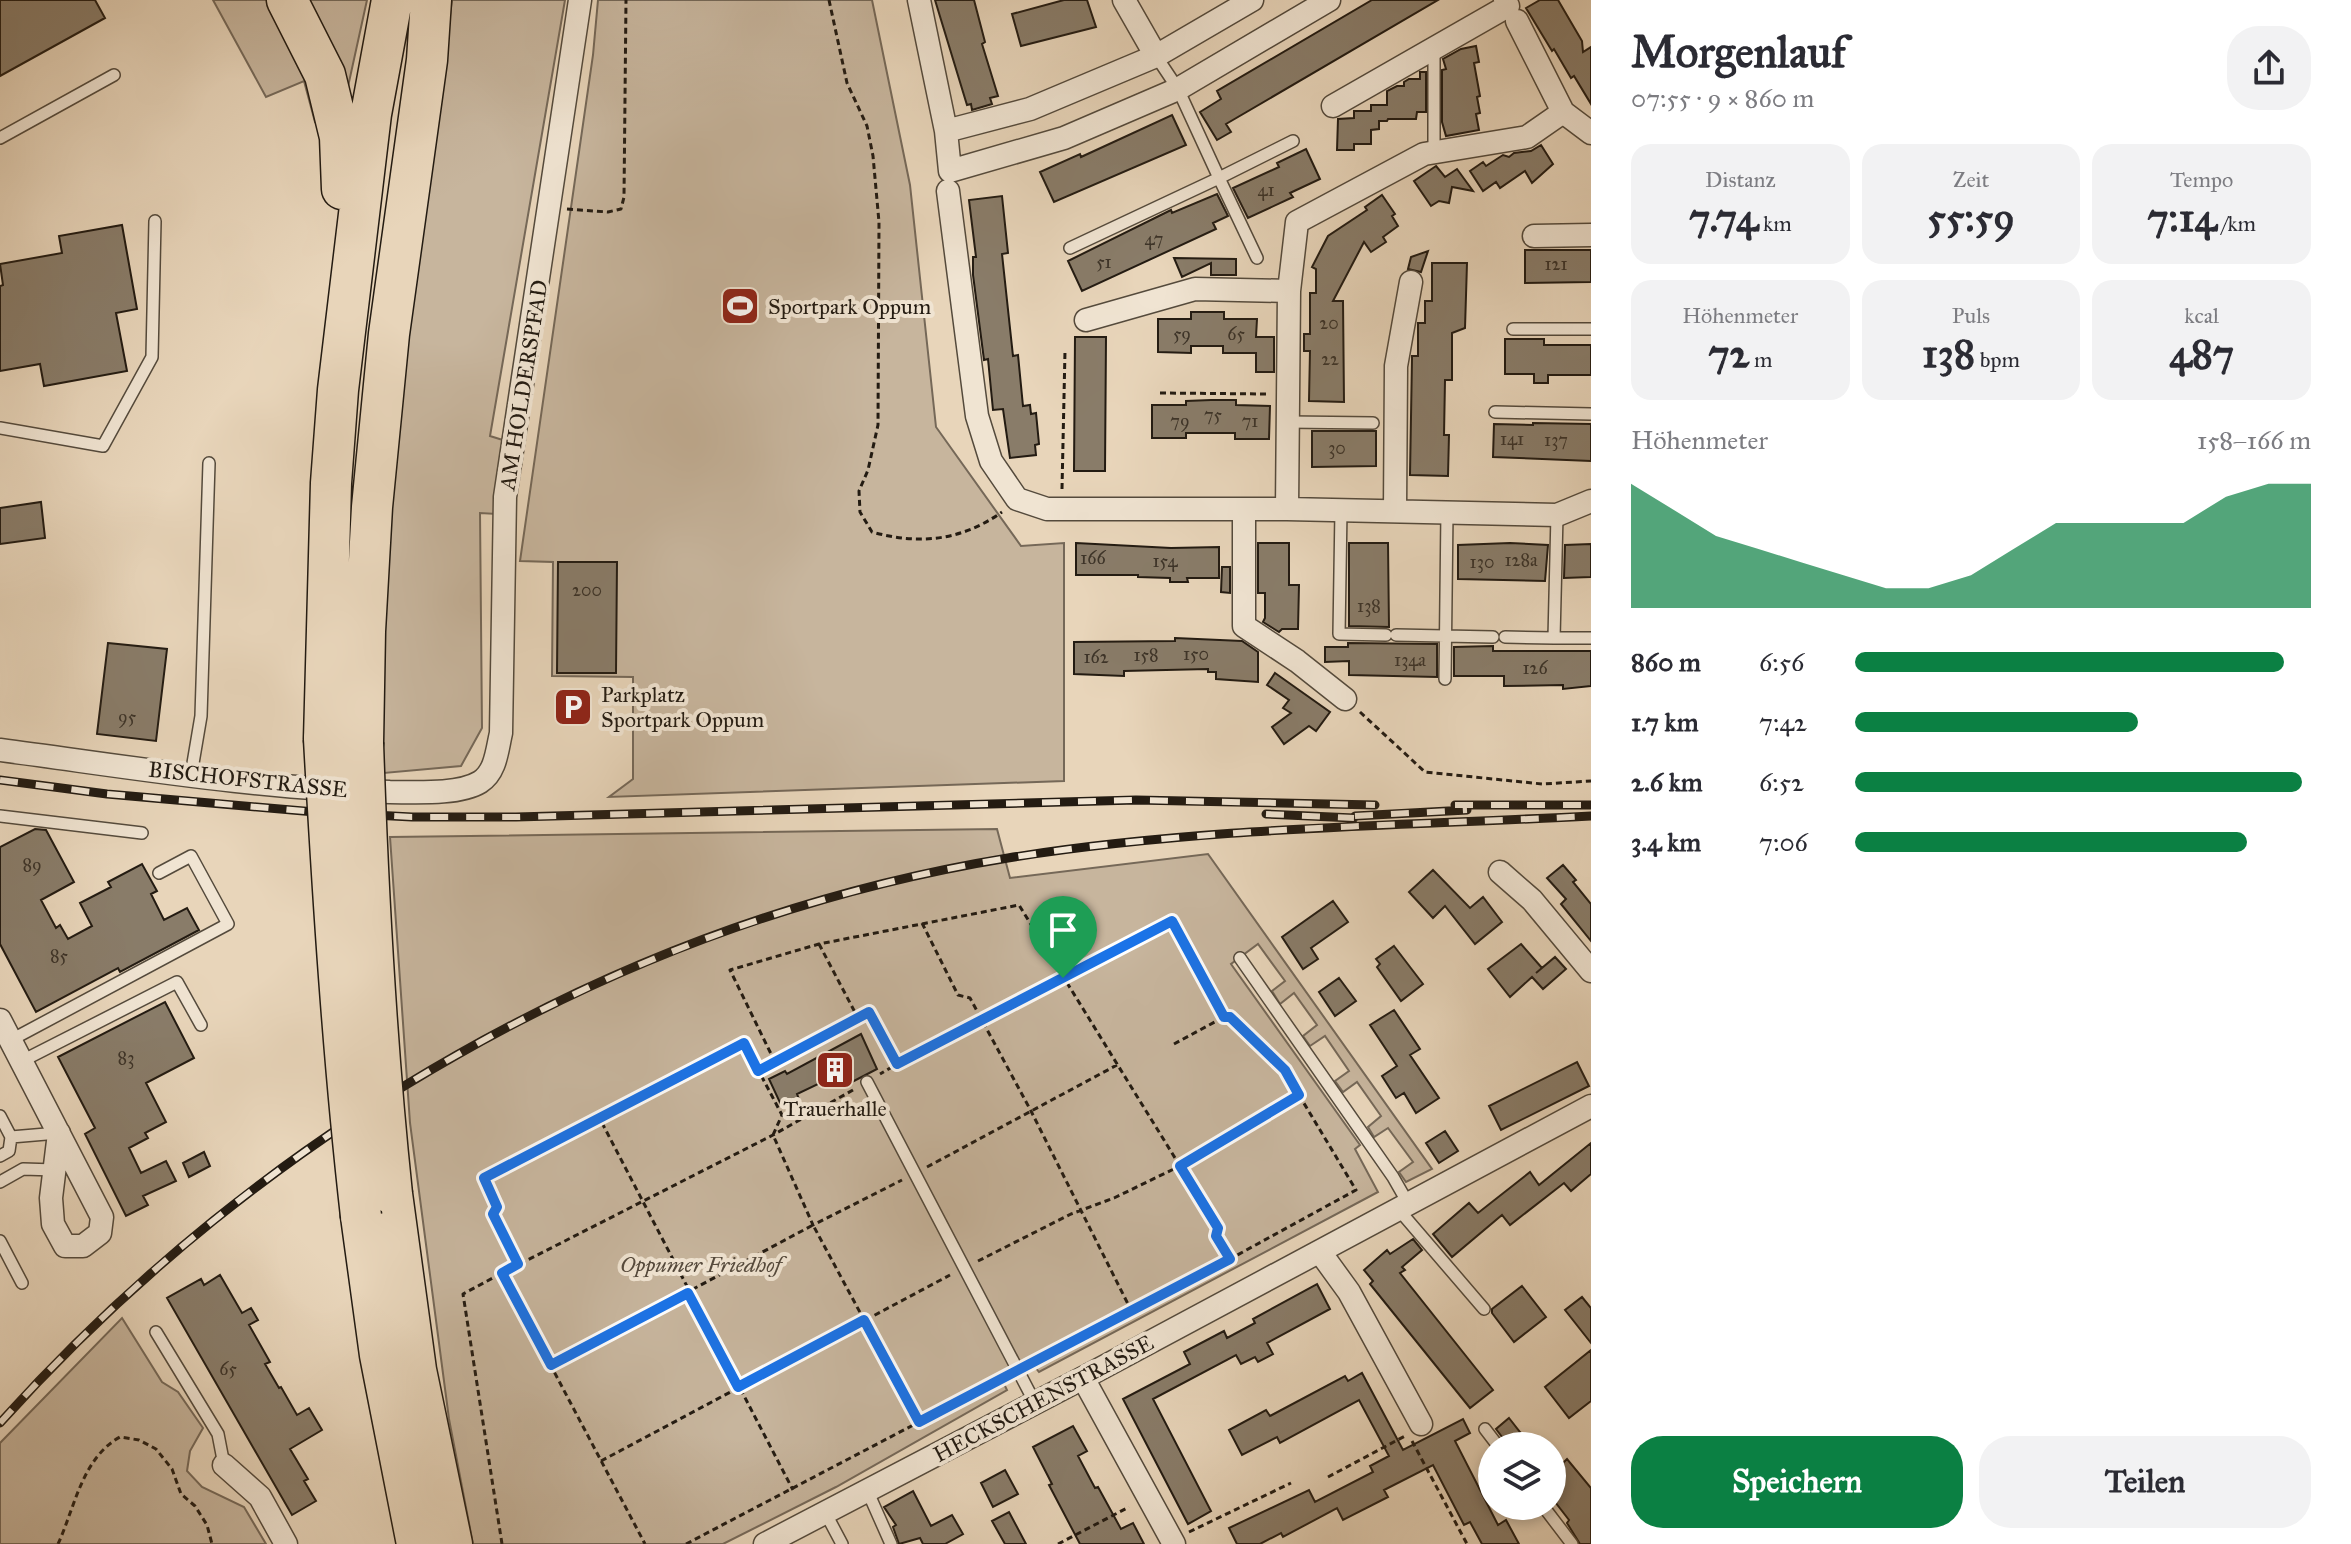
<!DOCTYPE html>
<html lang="de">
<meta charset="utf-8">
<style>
:root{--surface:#fff;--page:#f2f2f3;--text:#2b2b33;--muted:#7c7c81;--accent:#0b8043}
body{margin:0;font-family:"IM FELL Great Primer",serif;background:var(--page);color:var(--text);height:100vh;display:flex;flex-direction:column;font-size:30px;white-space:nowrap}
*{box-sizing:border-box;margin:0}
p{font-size:26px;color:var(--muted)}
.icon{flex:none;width:44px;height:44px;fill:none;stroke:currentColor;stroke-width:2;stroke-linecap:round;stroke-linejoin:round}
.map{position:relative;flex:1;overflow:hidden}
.sheet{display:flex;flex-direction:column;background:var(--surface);width:760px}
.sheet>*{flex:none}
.fabs{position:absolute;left:1478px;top:1432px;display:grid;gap:16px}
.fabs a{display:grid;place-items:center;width:88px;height:88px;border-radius:50%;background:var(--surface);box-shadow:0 4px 12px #0003;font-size:40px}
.pin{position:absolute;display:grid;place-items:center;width:68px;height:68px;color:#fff;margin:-82px -34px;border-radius:50% 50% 50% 0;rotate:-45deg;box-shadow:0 0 8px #0007}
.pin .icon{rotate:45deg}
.round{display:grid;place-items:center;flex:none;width:84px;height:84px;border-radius:32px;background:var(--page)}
.head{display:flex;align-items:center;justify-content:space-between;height:136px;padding:0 40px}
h1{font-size:44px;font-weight:700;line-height:60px}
.stats{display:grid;grid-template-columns:repeat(3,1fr);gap:12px;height:136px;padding:8px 40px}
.stats div{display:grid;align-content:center;border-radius:20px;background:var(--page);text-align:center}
.stats b{font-size:40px;font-weight:700}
.stats small{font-size:22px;font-weight:400}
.stats p{font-size:22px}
.chart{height:224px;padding:16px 40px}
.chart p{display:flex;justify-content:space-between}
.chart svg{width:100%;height:144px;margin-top:8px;fill:var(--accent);opacity:.7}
.primary-button{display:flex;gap:16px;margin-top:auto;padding:16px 40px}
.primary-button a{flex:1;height:92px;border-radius:32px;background:var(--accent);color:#fff;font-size:32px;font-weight:700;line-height:92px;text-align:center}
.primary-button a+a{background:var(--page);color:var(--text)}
ul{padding:0 40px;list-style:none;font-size:26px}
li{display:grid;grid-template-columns:128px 96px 1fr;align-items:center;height:60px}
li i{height:20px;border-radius:10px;background:var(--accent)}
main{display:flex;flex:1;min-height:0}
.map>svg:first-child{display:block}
</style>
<main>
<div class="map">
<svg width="1591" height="1544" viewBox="0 0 1591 1544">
<rect width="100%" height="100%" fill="#e8d5ba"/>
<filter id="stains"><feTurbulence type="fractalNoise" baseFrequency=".0025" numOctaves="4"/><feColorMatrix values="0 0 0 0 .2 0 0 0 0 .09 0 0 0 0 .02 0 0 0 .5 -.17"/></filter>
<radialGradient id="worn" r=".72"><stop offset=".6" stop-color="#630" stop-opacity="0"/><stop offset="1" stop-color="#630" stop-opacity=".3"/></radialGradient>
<path fill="#c7b59d" stroke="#756858" stroke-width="2" d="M213 0H367L342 114 315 122 304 81 266 97Z
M452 0H565L490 436 506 441 497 514 480 513 482 728 461 766 384 773 378 637 398 417Z
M598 0H872L910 185 936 427 1021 546 1064 543V781L609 797 633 779V677L552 676 553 562 520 561 593 55Z
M997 829 1010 878 1208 854 1432 1169 1406 1182 1399 1172 1413 1162 1388 1128 1374 1137 1368 1127 1381 1116 1357 1082 1343 1092 1335 1081 1349 1071 1325 1036 1310 1046 1303 1036 1317 1025 1294 993 1280 1004 1272 991 1285 981 1258 944 1231 964 1360 1145 1355 1149 1378 1192 1039 1372 1035 1367 1004 1384 1007 1390 836 1487 723 1544H473L449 1419 410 1123 390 837Z
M122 1318 162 1382 178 1392 203 1428 190 1451 187 1471 202 1487 244 1507 266 1544H0V1443Z"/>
<path fill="#897c69" stroke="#231b12" stroke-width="2" d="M0 0H95L105 18 0 76Z
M935 0H974L985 42 982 44 998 96 990 98 992 104 972 110 971 104 967 105Z
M1064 0H1087L1096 27 1021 46 1012 14Z
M1372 0H1438L1226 124 1231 132 1217 140 1200 112 1221 99 1217 91Z
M1540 0H1558L1582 41 1583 52 1591 47V104L1574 76 1571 78 1554 49 1552 51 1526 8Z
M1476 46 1479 62 1474 63 1480 96 1477 97 1480 113 1476 114 1479 130 1446 136 1442 122V70L1446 69 1443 59 1461 49Z
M1420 72H1426V112H1417L1416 119H1388L1387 121H1379V129L1371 130V144H1354V150H1337L1338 119 1354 118V111H1371V105H1387V91L1397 86H1404V82L1409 79H1420Z
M1172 115 1186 145 1054 202 1040 172 1080 154 1081 157Z
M1541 145 1553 164 1532 183 1525 171 1500 188 1496 182 1483 191 1470 171 1483 162 1486 166 1503 155 1509 157 1514 153 1531 151Z
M1306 149 1320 179 1290 193 1293 197 1248 218 1233 188 1279 167 1277 163Z
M1436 166 1445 177 1457 169 1473 191 1452 187 1449 203 1439 201 1431 206 1414 181Z
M1217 194 1228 216 1213 223 1216 229 1082 291 1068 261 1171 210 1172 213Z
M1382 195 1395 214 1392 216 1398 226 1383 237 1386 242 1371 252 1364 242 1333 301H1343L1344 402 1309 401 1310 351H1304V334H1310V293H1316V269L1312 267 1328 236 1367 210 1365 207Z
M1002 196 1008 253 1002 254 1013 356 1018 355 1023 406 1030 405 1031 414 1036 413 1039 444 1035 445 1036 455 1010 458 1003 409 993 410 988 359 984 360 973 275V257H976L969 200Z
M122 225 137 309 116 313 127 371 44 386 40 364 0 371V286L3 285 0 264 62 253 59 236Z
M1525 250H1591V282L1525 283Z
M1428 251 1421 272 1408 269 1411 257Z
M1174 258 1236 259V275H1211V263L1182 277Z
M1432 263H1467L1465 328 1452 333V380H1445L1444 435H1449L1448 476 1410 475 1412 359V356H1418V323H1425V301H1432Z
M1191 312H1224V319H1257L1256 337H1274V372H1256V353H1223V346H1191V353L1158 352V319H1191Z
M1075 337H1106L1105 471H1074Z
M1505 339H1544V345H1591V375H1548V383H1534V374H1505Z
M1211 400H1236V405L1270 406 1269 439H1235V433H1186V438H1152V405H1186V401Z
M1533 423 1591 424V461L1493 457 1494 424 1533 425Z
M1312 431H1376V466L1312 467Z
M41 502 45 538 0 544V508Z
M1076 543 1171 548 1219 547V578H1187L1188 582H1170V578L1138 577V575H1076Z
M1258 543H1289V585H1299L1298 629H1282L1279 632 1263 622 1265 618V593H1258Z
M1349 543H1388L1389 627 1349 626Z
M1510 543 1548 545 1545 581 1458 579V545Z
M1591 544V577L1564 578 1565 545Z
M558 562H617L616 673H557Z
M1222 567H1230V593L1221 592Z
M1175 638 1242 641 1258 652V682L1216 679V672H1208V669L1124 671V676L1074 674V642L1175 641Z
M108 643 167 649 156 741 97 734Z
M1348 643 1437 644V677L1349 675V661L1325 662V647H1348Z
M1493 646V651H1591V686L1563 689V685L1504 686V676H1454V647Z
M1275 673 1330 712 1316 731 1309 726 1284 744 1272 727 1291 713 1283 708 1289 700 1267 685Z
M35 829 46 830 74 882 41 900 56 928 60 925 68 939 92 926 80 903 111 887 108 882 142 864 157 891 151 894 164 920 187 908 199 930 120 972 118 968 36 1012 0 944V847Z
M1563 865 1576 880 1573 882 1591 904V941L1561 904 1566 899 1547 878Z
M1433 870 1470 908 1483 897 1502 922 1475 944 1445 906 1433 918 1409 892Z
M1333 901 1348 922 1311 948 1318 959 1303 969 1282 937Z
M1521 944 1542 968 1536 973 1555 957 1566 969 1543 989 1532 977 1510 997 1488 969Z
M1394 946 1423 984 1401 1001 1377 967 1380 964 1376 959Z
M1339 978 1356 1001 1335 1016 1319 992Z
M165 1002 194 1058 146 1083 166 1122 145 1133 148 1138 129 1148 141 1173 166 1161 176 1181 143 1196 148 1205 126 1216 85 1134 95 1128 58 1057Z
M1394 1010 1420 1049 1410 1055 1439 1098 1416 1113 1404 1093 1396 1098 1382 1076 1397 1066 1370 1025Z
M861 1034 877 1069 850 1083 845 1071 797 1094 799 1099 782 1107 769 1079 785 1071 787 1074Z
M1577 1062 1589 1086 1501 1130 1489 1106Z
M1445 1131 1458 1151 1439 1163 1426 1143Z
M1591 1143V1174L1571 1191 1564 1183 1510 1225 1502 1215 1452 1257 1433 1234 1469 1203 1478 1213 1530 1172 1539 1185Z
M204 1152 210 1166 189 1177 183 1163Z
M1413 1239 1422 1250 1402 1267 1405 1270 1400 1273 1493 1390 1470 1408 1370 1284 1373 1281 1364 1270 1387 1250 1390 1254Z
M220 1275 242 1313 251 1308 258 1320 249 1325 270 1362 265 1364 279 1388 281 1387 297 1415 309 1408 322 1430 290 1449 308 1479 304 1481 316 1501 292 1515 167 1298 201 1279 204 1285Z
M1317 1284 1330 1309 1267 1343 1273 1354 1258 1362 1255 1357 1241 1364 1236 1355 1153 1399 1211 1511 1188 1524 1123 1399 1190 1364 1184 1352 1224 1331 1227 1338 1255 1323 1253 1319Z
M1522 1286 1546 1317 1514 1342 1492 1313V1309Z
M1582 1297 1591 1308V1343L1565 1310Z
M1591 1350V1401L1569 1418 1545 1387Z
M1362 1373 1403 1450 1463 1419 1470 1433 1455 1441 1498 1525 1506 1520 1519 1544H1482L1470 1522 1464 1525 1433 1465 1384 1490 1388 1497 1343 1520 1337 1508 1283 1537 1281 1533 1260 1544H1237L1229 1528 1309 1490 1315 1502 1373 1472 1370 1466 1389 1456 1359 1400 1280 1443 1277 1437 1242 1455 1229 1430 1266 1410 1270 1416 1345 1376 1348 1381Z
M1509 1418 1520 1432 1532 1446H1509L1496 1429Z
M1073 1426 1087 1451 1078 1456 1095 1488 1098 1487 1121 1529 1133 1523 1144 1544H1080L1049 1485 1052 1484 1033 1447Z
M1552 1450 1563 1463 1567 1459 1591 1488V1544H1580L1567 1523 1569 1520 1552 1498Z
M1005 1470 1018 1494 993 1507 981 1483Z
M913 1491 931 1526 952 1515 963 1534 945 1544H923L920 1538 899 1544 893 1527 896 1525 884 1507Z
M1009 1512 1026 1544H1005L992 1521Z"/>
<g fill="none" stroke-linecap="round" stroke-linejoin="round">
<defs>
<path id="service" d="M0 138 114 75
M1434 152V48
M1070 248 1219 178 1178 89 1156 56
M1257 258 1219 178 1293 141
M1513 329H1591
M1495 412 1591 414
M1288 422 1373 423
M0 428 103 446 152 357 155 221
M1341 510 1339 634 1386 635
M1396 635 1493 637
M1505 637 1554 638 1557 515
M1554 638H1591
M1445 679 1447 512
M191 775 201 716 209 463
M0 816 142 833
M1240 958 1393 1177 1409 1205
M11 1040 228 924 191 856 159 873
M22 1061 177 982 201 1025
M867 1082 1035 1403
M0 1116 11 1137 9 1151 0 1156
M11 1137 58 1133
M0 1182 23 1169 55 1170
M1399 1210 1484 1309
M0 1241 22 1283
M156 1332 218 1434 224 1465
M1485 1429 1498 1446
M867 1490 891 1544
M1543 1506 1572 1544
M825 1512 842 1544"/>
<path id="minor" d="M919 0 946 131 950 171 1064 138 1178 89 1329 0
M1124 0 1156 56
M1517 21 1563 112
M1333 106 1508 6 1505 0
M946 131 1030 109 1156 56 1252 0
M948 191 977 416 991 461 1017 499 1047 509H1287L1557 515 1591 501
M1534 236 1591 235
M1289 291 1297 222 1424 154 1527 137 1563 112 1591 133
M1086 320 1195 289 1289 291 1287 509
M1244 509V626L1297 661 1345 699
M1395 511 1396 366 1411 282
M0 750C129 767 259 789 390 792 414 792 459 795 480 782 496 772 497 750 501 733L505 497 580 0
M1500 872 1532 900 1591 971
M0 1020 102 1217 100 1233 83 1246H65L53 1224 51 1198 59 1133
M1320 1252 1349 1292 1421 1424
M1083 1378 1174 1544
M224 1465 260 1497 286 1544
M765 1544 1083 1378 1591 1106"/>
<path id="motorway" d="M287 0 325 75 340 137 342 189
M324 739 331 483 338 390 371 114 392 0
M363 743 365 631 372 507 389 334 427 60 431 0
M392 1194 416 1370 452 1544
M361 1216 380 1355 417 1544"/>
</defs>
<use href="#service" stroke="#544a3c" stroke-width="14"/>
<use href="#minor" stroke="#544a3c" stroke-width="25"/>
<use href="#motorway" stroke="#231b12" stroke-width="43"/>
<path stroke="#231b12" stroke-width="3" stroke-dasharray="6 4" stroke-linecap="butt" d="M829 0 847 83 867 126 873 156 879 222 878 425 868 470 859 491 860 512 872 532C919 545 961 541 1002 512
M567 209 608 212 621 209 624 197 626 0
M1160 393 1269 394
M1062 489 1065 351
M1360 712 1425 772 1542 784 1591 781
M922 923 958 995 970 998 1031 1111 1131 1310
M819 944 858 1018
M775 1062 730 970 819 944 1019 905 1180 1166 1299 1095 1285 1070 1230 1017H1224
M897 1064 1172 921 1224 1017 1174 1044
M758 1071 869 1012 897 1064 880 1074
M600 1119 744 1043 782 1115 773 1135 813 1225 902 1180
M927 1167 1117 1065
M978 1261 1071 1214 1114 1198 1180 1166 1218 1228 1216 1236 1230 1259 1356 1190 1299 1095
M518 1264 493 1214 497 1207 484 1178 600 1119 793 1490
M502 1273 773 1135 853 1090
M1029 1364 1230 1259
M551 1365 813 1225 919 1422
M1412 1441 1467 1544
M601 1461 950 1275
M1328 1477 1405 1436
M1189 1532 1291 1483
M58 1544C75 1507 82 1458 120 1437L139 1440 156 1449 172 1469 181 1494 195 1506 207 1525 212 1544
M502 1544 463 1294 502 1273 645 1544
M686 1544 1005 1377
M1058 1544 1129 1507"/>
<use href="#service" stroke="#f0e4d2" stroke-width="11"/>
<use href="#minor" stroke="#f0e4d2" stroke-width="22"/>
<use href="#motorway" stroke="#e8d5ba" stroke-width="40"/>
<defs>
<path id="rail" d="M0 780 107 794 315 812 412 817H516L1136 800 1375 805
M1455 805H1591
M1266 814 1354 818
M1355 816 1467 810
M0 1423C261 1132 621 921 1008 858 1200 827 1397 826 1591 816"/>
</defs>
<use href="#rail" stroke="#231b12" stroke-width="9"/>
<use href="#rail" stroke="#f0e4d2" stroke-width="6" stroke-dasharray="18" stroke-linecap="butt"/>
<defs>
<path id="motorway-bridge" d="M324 739C333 899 343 1057 361 1216
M363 743C368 894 376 1044 392 1194"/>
</defs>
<use href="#motorway-bridge" stroke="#231b12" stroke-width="43" stroke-linecap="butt"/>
<use href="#motorway-bridge" stroke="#e8d5ba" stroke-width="40"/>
</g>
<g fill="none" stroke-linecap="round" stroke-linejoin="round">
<defs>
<path id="route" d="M1172 921 1224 1017H1230L1285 1070 1299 1095 1180 1166 1218 1228 1216 1236 1230 1259 919 1422 864 1320 738 1387 688 1293 551 1365 502 1273 518 1264 493 1214 497 1207 484 1178 744 1043 758 1071 869 1012 897 1064Z"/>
</defs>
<use href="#route" stroke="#fff" stroke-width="16"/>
<use href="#route" stroke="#1a73e8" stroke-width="10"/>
</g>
<defs>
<symbol id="stadium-square" viewBox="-11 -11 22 22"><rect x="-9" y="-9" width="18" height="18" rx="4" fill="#8f2418" stroke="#f0e4d2"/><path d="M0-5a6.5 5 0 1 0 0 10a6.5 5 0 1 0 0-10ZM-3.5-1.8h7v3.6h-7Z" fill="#fff"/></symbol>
<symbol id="parking-square" viewBox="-11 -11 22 22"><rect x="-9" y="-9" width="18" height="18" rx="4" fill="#8f2418" stroke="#f0e4d2"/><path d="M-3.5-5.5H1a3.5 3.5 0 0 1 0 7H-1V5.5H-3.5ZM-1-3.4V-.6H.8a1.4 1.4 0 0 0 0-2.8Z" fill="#fff"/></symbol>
<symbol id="building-square" viewBox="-11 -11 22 22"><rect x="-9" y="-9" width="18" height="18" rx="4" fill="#8f2418" stroke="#f0e4d2"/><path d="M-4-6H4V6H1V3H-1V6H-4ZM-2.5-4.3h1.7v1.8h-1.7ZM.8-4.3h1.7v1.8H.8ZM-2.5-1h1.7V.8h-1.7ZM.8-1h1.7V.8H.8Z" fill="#fff"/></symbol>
</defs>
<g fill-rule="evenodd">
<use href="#stadium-square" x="718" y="284" width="44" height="44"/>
<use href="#parking-square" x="551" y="685" width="44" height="44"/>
<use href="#building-square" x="813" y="1048" width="44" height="44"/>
</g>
<g text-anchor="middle" stroke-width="8" stroke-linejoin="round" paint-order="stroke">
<g font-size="18" fill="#3c3328">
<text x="1266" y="196">41</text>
<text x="1154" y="245">47</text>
<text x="1104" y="268">51</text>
<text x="1556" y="270">121</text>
<text x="1329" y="329">20</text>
<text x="1182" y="340">59</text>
<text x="1236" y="340">65</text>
<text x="1330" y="365">22</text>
<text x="1213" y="421">75</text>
<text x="1180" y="427">79</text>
<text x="1250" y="427">71</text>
<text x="1512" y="445">141</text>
<text x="1556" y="446">137</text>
<text x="1337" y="454">30</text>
<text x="1093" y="564">166</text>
<text x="1521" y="566">128a</text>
<text x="1165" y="567">154</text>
<text x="1482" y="568">130</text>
<text x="587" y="596">200</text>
<text x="1369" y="612">138</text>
<text x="1196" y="660">150</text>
<text x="1146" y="661">158</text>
<text x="1096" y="663">162</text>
<text x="1410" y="666">134a</text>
<text x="1535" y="674">126</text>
<text x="127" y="723">95</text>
<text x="32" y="871">89</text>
<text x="59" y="962">85</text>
<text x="126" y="1064">83</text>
<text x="228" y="1375">65</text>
</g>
<g font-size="22" fill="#231b12" stroke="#f0e4d2" text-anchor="start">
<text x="768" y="314">Sportpark Oppum</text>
<text x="601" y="702">Parkplatz<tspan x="601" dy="25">Sportpark Oppum</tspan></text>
<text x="835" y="1116" text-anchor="middle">Trauerhalle</text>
</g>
<g font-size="22" fill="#231b12" stroke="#f0e4d2">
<text transform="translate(523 385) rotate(-81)" y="8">AM HOLDERSPFAD</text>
<text transform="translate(248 779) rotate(6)" y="8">BISCHOFSTRASSE</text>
<text transform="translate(1043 1398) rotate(-28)" y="8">HECKSCHENSTRASSE</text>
</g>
<g font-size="22" font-style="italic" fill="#54493c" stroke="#f0e4d2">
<text x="701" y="1272">Oppumer Friedhof</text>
</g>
</g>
<rect width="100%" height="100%" filter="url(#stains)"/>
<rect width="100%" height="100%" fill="url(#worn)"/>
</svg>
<div class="fabs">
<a><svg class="icon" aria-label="layers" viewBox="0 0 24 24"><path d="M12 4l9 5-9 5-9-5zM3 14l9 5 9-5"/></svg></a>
</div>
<div class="pin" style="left:1063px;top:978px;background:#1e9e55"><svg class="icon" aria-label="arrive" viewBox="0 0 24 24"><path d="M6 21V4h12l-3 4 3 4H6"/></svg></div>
</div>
<section class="sheet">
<div class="head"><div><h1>Morgenlauf</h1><p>07:55 · 9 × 860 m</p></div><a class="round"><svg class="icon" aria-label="share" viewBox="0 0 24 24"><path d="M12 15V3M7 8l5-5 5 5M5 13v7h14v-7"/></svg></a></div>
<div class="stats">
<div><p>Distanz</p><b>7.74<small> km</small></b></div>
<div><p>Zeit</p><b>55:59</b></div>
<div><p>Tempo</p><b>7:14<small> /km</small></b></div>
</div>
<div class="stats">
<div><p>Höhenmeter</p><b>72<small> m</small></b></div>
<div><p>Puls</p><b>138<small> bpm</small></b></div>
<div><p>kcal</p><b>487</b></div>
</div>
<div class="chart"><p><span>Höhenmeter</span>158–166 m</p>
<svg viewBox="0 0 160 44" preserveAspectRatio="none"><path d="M0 44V6L10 14L20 22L30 26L40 30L50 34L60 38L70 38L80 34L90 26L100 18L110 18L120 18L130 18L140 10L150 6L160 6V44z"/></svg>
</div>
<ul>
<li><b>860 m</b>6:56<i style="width:94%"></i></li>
<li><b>1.7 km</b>7:42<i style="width:62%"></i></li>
<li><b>2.6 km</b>6:52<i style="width:98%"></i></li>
<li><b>3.4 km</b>7:06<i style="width:86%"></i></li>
</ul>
<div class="primary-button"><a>Speichern</a><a>Teilen</a></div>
</section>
</main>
